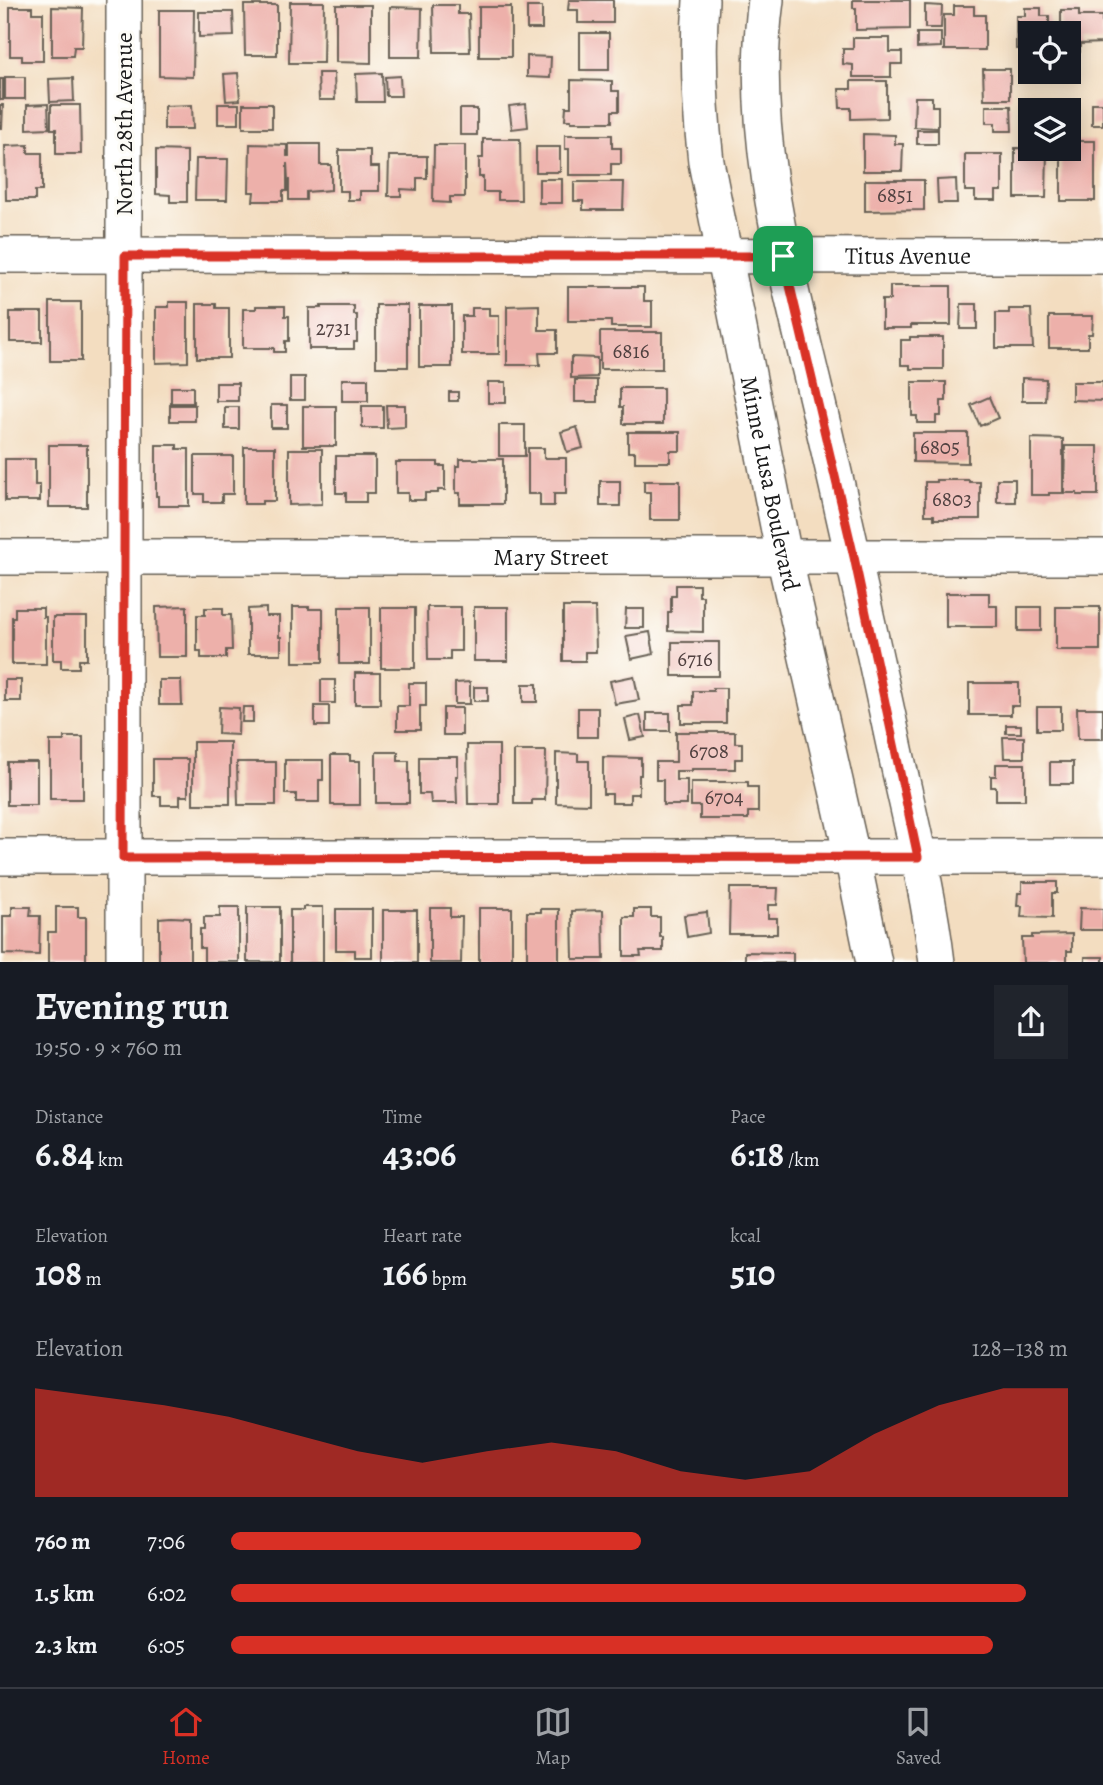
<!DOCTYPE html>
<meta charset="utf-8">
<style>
:root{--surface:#171b24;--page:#20242c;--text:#f1f3f6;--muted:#9ea1a6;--line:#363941;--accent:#d93025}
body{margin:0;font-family:Alegreya,serif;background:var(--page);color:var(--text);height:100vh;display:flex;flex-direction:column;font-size:26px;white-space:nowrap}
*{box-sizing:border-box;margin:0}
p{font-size:23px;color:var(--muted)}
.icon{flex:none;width:38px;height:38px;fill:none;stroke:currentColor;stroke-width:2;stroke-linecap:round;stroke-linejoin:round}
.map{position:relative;height:962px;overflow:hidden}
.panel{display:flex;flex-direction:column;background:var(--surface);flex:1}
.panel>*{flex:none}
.tools{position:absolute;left:1018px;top:21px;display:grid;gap:14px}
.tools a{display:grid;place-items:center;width:63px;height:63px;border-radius:0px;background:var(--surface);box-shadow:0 4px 18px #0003;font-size:35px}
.pin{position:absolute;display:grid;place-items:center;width:60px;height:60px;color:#fff;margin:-30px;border-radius:14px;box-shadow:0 4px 10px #0006}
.round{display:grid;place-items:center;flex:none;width:74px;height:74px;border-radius:0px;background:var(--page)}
.head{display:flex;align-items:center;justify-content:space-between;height:119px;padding:0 35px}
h1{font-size:38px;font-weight:700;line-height:52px}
.stats{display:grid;grid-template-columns:repeat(3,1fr);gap:10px;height:119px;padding:7px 35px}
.stats div{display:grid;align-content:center}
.stats b{font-size:35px;font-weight:700}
.stats small{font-size:19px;font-weight:400}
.stats p{font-size:19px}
.chart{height:196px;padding:14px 35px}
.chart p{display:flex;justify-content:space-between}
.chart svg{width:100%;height:126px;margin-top:7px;fill:var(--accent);opacity:.7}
ul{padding:0 35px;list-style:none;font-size:23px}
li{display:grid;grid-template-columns:112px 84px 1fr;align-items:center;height:52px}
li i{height:18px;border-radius:9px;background:var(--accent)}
.tab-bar{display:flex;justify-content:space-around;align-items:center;height:98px;border-top:2px solid var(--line);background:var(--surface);font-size:19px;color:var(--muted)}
.tab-bar a{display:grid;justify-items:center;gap:4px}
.tab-bar .selected{color:var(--accent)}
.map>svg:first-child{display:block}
</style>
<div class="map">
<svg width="1103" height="963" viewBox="0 0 1103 963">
<rect width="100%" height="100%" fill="#fdfcf7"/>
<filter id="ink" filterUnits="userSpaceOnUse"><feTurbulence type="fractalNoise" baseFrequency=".0143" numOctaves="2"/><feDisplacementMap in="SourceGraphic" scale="14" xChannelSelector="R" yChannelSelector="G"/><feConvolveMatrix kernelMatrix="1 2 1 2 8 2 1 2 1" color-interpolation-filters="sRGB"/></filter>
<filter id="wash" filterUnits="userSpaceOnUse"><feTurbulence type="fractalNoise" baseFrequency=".00686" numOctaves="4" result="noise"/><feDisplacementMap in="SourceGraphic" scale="28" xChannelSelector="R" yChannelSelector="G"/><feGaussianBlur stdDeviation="1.57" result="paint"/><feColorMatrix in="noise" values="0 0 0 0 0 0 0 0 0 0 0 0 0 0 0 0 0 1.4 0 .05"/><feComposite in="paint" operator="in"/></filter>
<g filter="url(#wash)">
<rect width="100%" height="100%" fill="#f3ddc0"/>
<g id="blocks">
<path fill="#edb0aa" d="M569 0H613V23H578V10H568Z
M853 0H910V29L856 30V8H853Z
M290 2H324L323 63H289Z
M244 5H277V55H245Z
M336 5H371V63L336 62Z
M433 5H458V14H469L470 52H434Z
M925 5 942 6 941 28H925Z
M954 6H974V15H985V50H944V15H954Z
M10 7H32V13H43V61H22V56H10Z
M52 7 83 8 82 47H74L73 56H52Z
M390 7 422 8 421 57H390Z
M479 7H511V57H479Z
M527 7H542V29H527Z
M1025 8H1041V16H1049V33H1031V49H1016V16H1025Z
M159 10H194L193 77 159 76Z
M1061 10H1079V16H1102V43L1080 44V52H1069V33H1061Z
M199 12H233L234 36 199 37Z
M580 33H609V70H580Z
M917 33H941V47L917 48Z
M853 38H890V52H902V64H891V77H853V65L843 64V49H853Z
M527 56 551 57 550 78 527 77Z
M983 69H1010V99H984Z
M238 73 240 100 226 101 224 74Z
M318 73H334L335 100H319Z
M382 73 383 102H357L356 74Z
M400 76 401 96H386L385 77Z
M5 77H25V99H5Z
M73 78 74 101 50 102 49 79Z
M0 79H3V100H0Z
M571 80 612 81V91H619V111H612V122H571V120H565L566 107H571Z
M851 81H887V118L851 119V108H840L839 89H851Z
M915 97H932V106H938V128L914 127Z
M1092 103H1103V125H1092Z
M48 104 49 128 27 129V105Z
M218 104H239V124H218Z
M243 104H272V128H243Z
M526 104 528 127 512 129 509 106Z
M0 105H3L2 128H0Z
M51 105H80L81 154H56V129H51Z
M192 105 193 129H164V106Z
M1043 105H1059V110H1043Z
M986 106H1011L1012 131H995V123H986Z
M460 109H477V135H460Z
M917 130H938V144H917Z
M863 134 895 135V144H903L902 171H863Z
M565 135H612V148H621V164H611V175H569V149H565Z
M483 139H520L521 200H498V192H483V177H479V158H483Z
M1069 141H1095V201H1061V149H1069Z
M250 144 287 145V156H289V144H320V165H331V190L306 192V200H289V180H288L287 163V191H283V201H253L254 192H249Z
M28 145V153H42V191H35V200H6L5 146Z
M434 145H465V197H450V203L433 202Z
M536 147H560V172H536Z
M1015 148 1047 149 1046 198H1015Z
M156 150 187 151V202H170V195L156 194Z
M339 150H370V167H379V191H360V200H348V191H339Z
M965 154H1002V191H996V200H975V191H965Z
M389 156H427V178H417V190L401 189V196H388Z
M196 159H228L227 200H195Z
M539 179H562V203H539Z
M956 179 957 203H938L937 180Z
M865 180H924V210L865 211Z
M574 182H624L623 210H583V201H574Z
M890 286H951V325H911V328H882V300H890Z
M568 287H644V301H652V327H611V321H568Z
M50 302H81V361H50Z
M169 302H188V362L156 363V307H169Z
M197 304H216V308H229V358H197Z
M961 304H977V329H960Z
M376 305H408V367H376Z
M539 305V330H557V353H539L540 365H507V306Z
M256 306H285V316H289V341H285V352H274V348H243V309H256Z
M321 306H354V315H357V342H354V349H309V308H321Z
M419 306H452V367H419Z
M472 308H489V316H499V354H462V316H472Z
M1009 309H1031L1033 348H996V313H1009Z
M10 312H42V342H10Z
M1049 316H1093L1092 334H1088V348H1049Z
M600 332H662V369H600Z
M910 337H943V369H910V365H901V340H910Z
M571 357 597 358V377L571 378Z
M290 377H305V400H290Z
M1022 378 1046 379 1045 401H1022Z
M342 379H368V401H342Z
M575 380H597V402H575Z
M488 382H506V403H488Z
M912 382H946V401H941V416H936V423H917V416H912Z
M1072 382H1103V401L1072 400Z
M216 383H238V401H216Z
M171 387H193V403H171Z
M620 388H663V424H623V407H620Z
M449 392H458V401H449Z
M989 397 998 418 980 426 971 405Z
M170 405H195V421H170Z
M271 405H287V428H271Z
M386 405H405V427L387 428Z
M303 406H336V446H303Z
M362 406H383V428H362Z
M225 407H239V429H225Z
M499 425H525V456H499Z
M577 427 583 448 567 452 561 432Z
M628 432H680V451H670V462H635V452H628Z
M913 433H968V463L913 462Z
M1031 438 1063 439V493H1049V495H1031Z
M49 445H87V507H49Z
M156 445H177V449H189V506H158V496H156Z
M1065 446H1098V495H1077V493H1064Z
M244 447H275V501H262V504H244Z
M528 448H544V458H566V494H554V506H540V494H528Z
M289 449H322V504L289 505Z
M195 456H233V494H222V502H204V494H195Z
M336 456H375V493H366V502H346V493H336Z
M5 459H35V485H40V501H5Z
M460 459H503V504H460V493H456V466H460Z
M396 462H438V466H445V490H438V493H425V500H408V493H396Z
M997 479H1015V502H997Z
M936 480H969V482H980V519H934V515H925V482H936Z
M600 481H620V506H600Z
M644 481H680V520H650V492H644Z
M676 585H699V596H703V632L668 631V612H671V596H676Z
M946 593H989V606H997V627H946Z
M187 606V657H157L156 607Z
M293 607H309V609H323V662H293Z
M339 607H370V664H339Z
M427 607H461V651H450V660H428Z
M474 607H508V661H474Z
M563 607H595L596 652H585V661H563Z
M1018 607H1041V631H1018Z
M1056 607H1100V650H1056Z
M15 608H43V617H46V664H12V617H15Z
M205 608H223V615H231L232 650H226V658H201V651H197V615H205Z
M266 608V616H279V637H281V654H248V609Z
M381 608H415V668H381Z
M626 609H644V628H625Z
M53 617H87V660H79V668H61V660H53Z
M650 632 654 654 631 659 626 636Z
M672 642H719V676H672Z
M355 673H380V704H355Z
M634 676 639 700 615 704 610 681Z
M5 680H21V701H5Z
M159 680H181L182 705H159Z
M321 680H335V703H321Z
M470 682V704H455V683Z
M409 683H426V706H420V730H397V706H409Z
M969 683H1019V706H1011V715H969Z
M523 684H537V702H523Z
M474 687H488V701H474Z
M713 688H726V723H681V705H693V691H713Z
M315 706H329V726H315Z
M219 707 239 708 238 735 218 734Z
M243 707H253V722H242Z
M1037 707H1061V730H1037Z
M443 708H462V735H443Z
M578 708H598V737H578Z
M1077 708H1103V739H1078Z
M647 713H670V731H647Z
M640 715 645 737 630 740 625 719Z
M1006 725H1021V733H1006Z
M676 732H735V743H742V759H735V769H692V771H676V780H687V805H663V780H656V762H676Z
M64 737H83V799H50V741H64Z
M1003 737H1024V758H1004Z
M193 742H230V804H193Z
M467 745H499V804H468Z
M514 751H546L545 800H532V804H514Z
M376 752H398V761H409V803H376Z
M556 753 578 754V761H589V804L556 803Z
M331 755H350V761H360V805H331Z
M419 757H458V776H456L457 803H431L430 794H419Z
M603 757 641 758V775H639V794H630V803H612V794H603Z
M153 759H188V796H180V805H161V796H153Z
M285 760H323V780H319V802H296V794H285Z
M7 762H37V805H7Z
M237 762H276V805H238Z
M1050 762H1073V784H1050Z
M996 764H1025V800H996V787H991V776H996Z
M691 782H748V787H758V812H748V819H700V806H691Z
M1022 882H1057V893H1052V918L1021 917 1022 906H1017L1018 893H1022Z
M730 888H778L777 905H768V918H777V934H729Z
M12 907H31L30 916H40L39 955 3 954V916H12Z
M56 907H78V917H86V963H48V932H56Z
M220 907H239V962H204V948H200V929H204V917H220Z
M247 907H280V962H247Z
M303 907H323V963H290V910H303Z
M430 908H450V917H462L461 963H430Z
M479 908H512V963H479Z
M1080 908 1103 909V930H1079Z
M336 909H372V957H355V950H336Z
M541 909H559V961L527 963V912H541Z
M634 909H651V917H660V937H663V951H640L641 956H624V917H634Z
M383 910H417V963H383Z
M603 910 604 959H573L572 911Z
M707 912 709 933 687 937 684 915Z
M171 917 190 918V963H159V918Z
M1072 934V951H1067V963H1023L1022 938H1032V935Z
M745 952 793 953V963H745Z
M1085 957H1103V963H1085Z"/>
</g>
</g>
<g filter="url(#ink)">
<use href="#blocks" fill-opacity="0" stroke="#676055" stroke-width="2"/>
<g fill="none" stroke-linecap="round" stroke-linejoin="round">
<defs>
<g id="minor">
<path id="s1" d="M701 0C697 55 700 108 706 162L784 556 852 856 874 963"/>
<path d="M766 0C748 129 784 262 814 387 843 509 870 632 896 754 911 823 929 893 937 963"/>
<path id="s2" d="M0 255 1103 256"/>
<path id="s3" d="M0 557H1103"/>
<path d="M0 857H1103"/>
<path d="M124 963V0"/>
</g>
</defs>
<use href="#minor" stroke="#676055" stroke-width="38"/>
<use href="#minor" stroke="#fff" stroke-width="35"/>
</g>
</g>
<g fill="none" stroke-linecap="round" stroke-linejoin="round" filter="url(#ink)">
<defs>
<path id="route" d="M125 256H783L854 557 918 857 123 858Z"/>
</defs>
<use href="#route" stroke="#fff" stroke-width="14"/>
<use href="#route" stroke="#d93025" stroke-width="9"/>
</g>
<g text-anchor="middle" stroke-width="6" stroke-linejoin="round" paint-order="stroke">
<g font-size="21" fill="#504140">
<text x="895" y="202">6851</text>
<text x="333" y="335">2731</text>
<text x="631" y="358">6816</text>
<text x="940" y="454">6805</text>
<text x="952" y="506">6803</text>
<text x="695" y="666">6716</text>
<text x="709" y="758">6708</text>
<text x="724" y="804">6704</text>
</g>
<g font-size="24" fill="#1c1c1c" stroke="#fdfcf7">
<text transform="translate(124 124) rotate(-90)" y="8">North 28th Avenue</text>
<text dy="8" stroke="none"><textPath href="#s2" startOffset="908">Titus Avenue</textPath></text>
<text dy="8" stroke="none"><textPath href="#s1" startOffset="490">Minne Lusa Boulevard</textPath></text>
<text dy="8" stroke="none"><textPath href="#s3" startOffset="551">Mary Street</textPath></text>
</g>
</g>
</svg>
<div class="tools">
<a><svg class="icon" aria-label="locate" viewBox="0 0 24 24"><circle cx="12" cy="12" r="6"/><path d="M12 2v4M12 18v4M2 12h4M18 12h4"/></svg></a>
<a><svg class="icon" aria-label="layers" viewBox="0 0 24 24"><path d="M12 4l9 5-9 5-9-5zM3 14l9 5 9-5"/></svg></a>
</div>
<div class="pin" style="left:783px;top:256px;background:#1e9e55"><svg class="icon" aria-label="arrive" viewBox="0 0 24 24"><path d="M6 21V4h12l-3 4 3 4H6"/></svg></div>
</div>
<section class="panel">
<div class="head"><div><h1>Evening run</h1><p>19:50 · 9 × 760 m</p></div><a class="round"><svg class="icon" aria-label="share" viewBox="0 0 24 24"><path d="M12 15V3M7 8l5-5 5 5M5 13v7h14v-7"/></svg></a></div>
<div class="stats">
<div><p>Distance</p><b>6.84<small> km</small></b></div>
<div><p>Time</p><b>43:06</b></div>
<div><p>Pace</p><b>6:18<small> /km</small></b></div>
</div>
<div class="stats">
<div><p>Elevation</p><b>108<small> m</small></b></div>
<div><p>Heart rate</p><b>166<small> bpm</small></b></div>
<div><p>kcal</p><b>510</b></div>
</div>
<div class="chart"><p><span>Elevation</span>128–138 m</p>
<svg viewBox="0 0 160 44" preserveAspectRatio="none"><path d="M0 44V6L10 9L20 12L30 16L40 22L50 28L60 32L70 28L80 25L90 28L100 35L110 38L120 35L130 22L140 12L150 6L160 6V44z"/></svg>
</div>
<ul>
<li><b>760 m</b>7:06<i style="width:49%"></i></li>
<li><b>1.5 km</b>6:02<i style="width:95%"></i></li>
<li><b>2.3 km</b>6:05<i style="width:91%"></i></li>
</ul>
</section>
<nav class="tab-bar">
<a class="selected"><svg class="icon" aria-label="home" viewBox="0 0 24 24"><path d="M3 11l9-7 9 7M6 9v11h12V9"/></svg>Home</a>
<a><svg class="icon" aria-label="map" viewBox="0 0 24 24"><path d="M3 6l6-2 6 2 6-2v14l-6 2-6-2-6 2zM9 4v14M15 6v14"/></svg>Map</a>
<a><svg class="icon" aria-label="saved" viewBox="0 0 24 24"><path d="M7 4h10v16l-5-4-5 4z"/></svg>Saved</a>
</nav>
